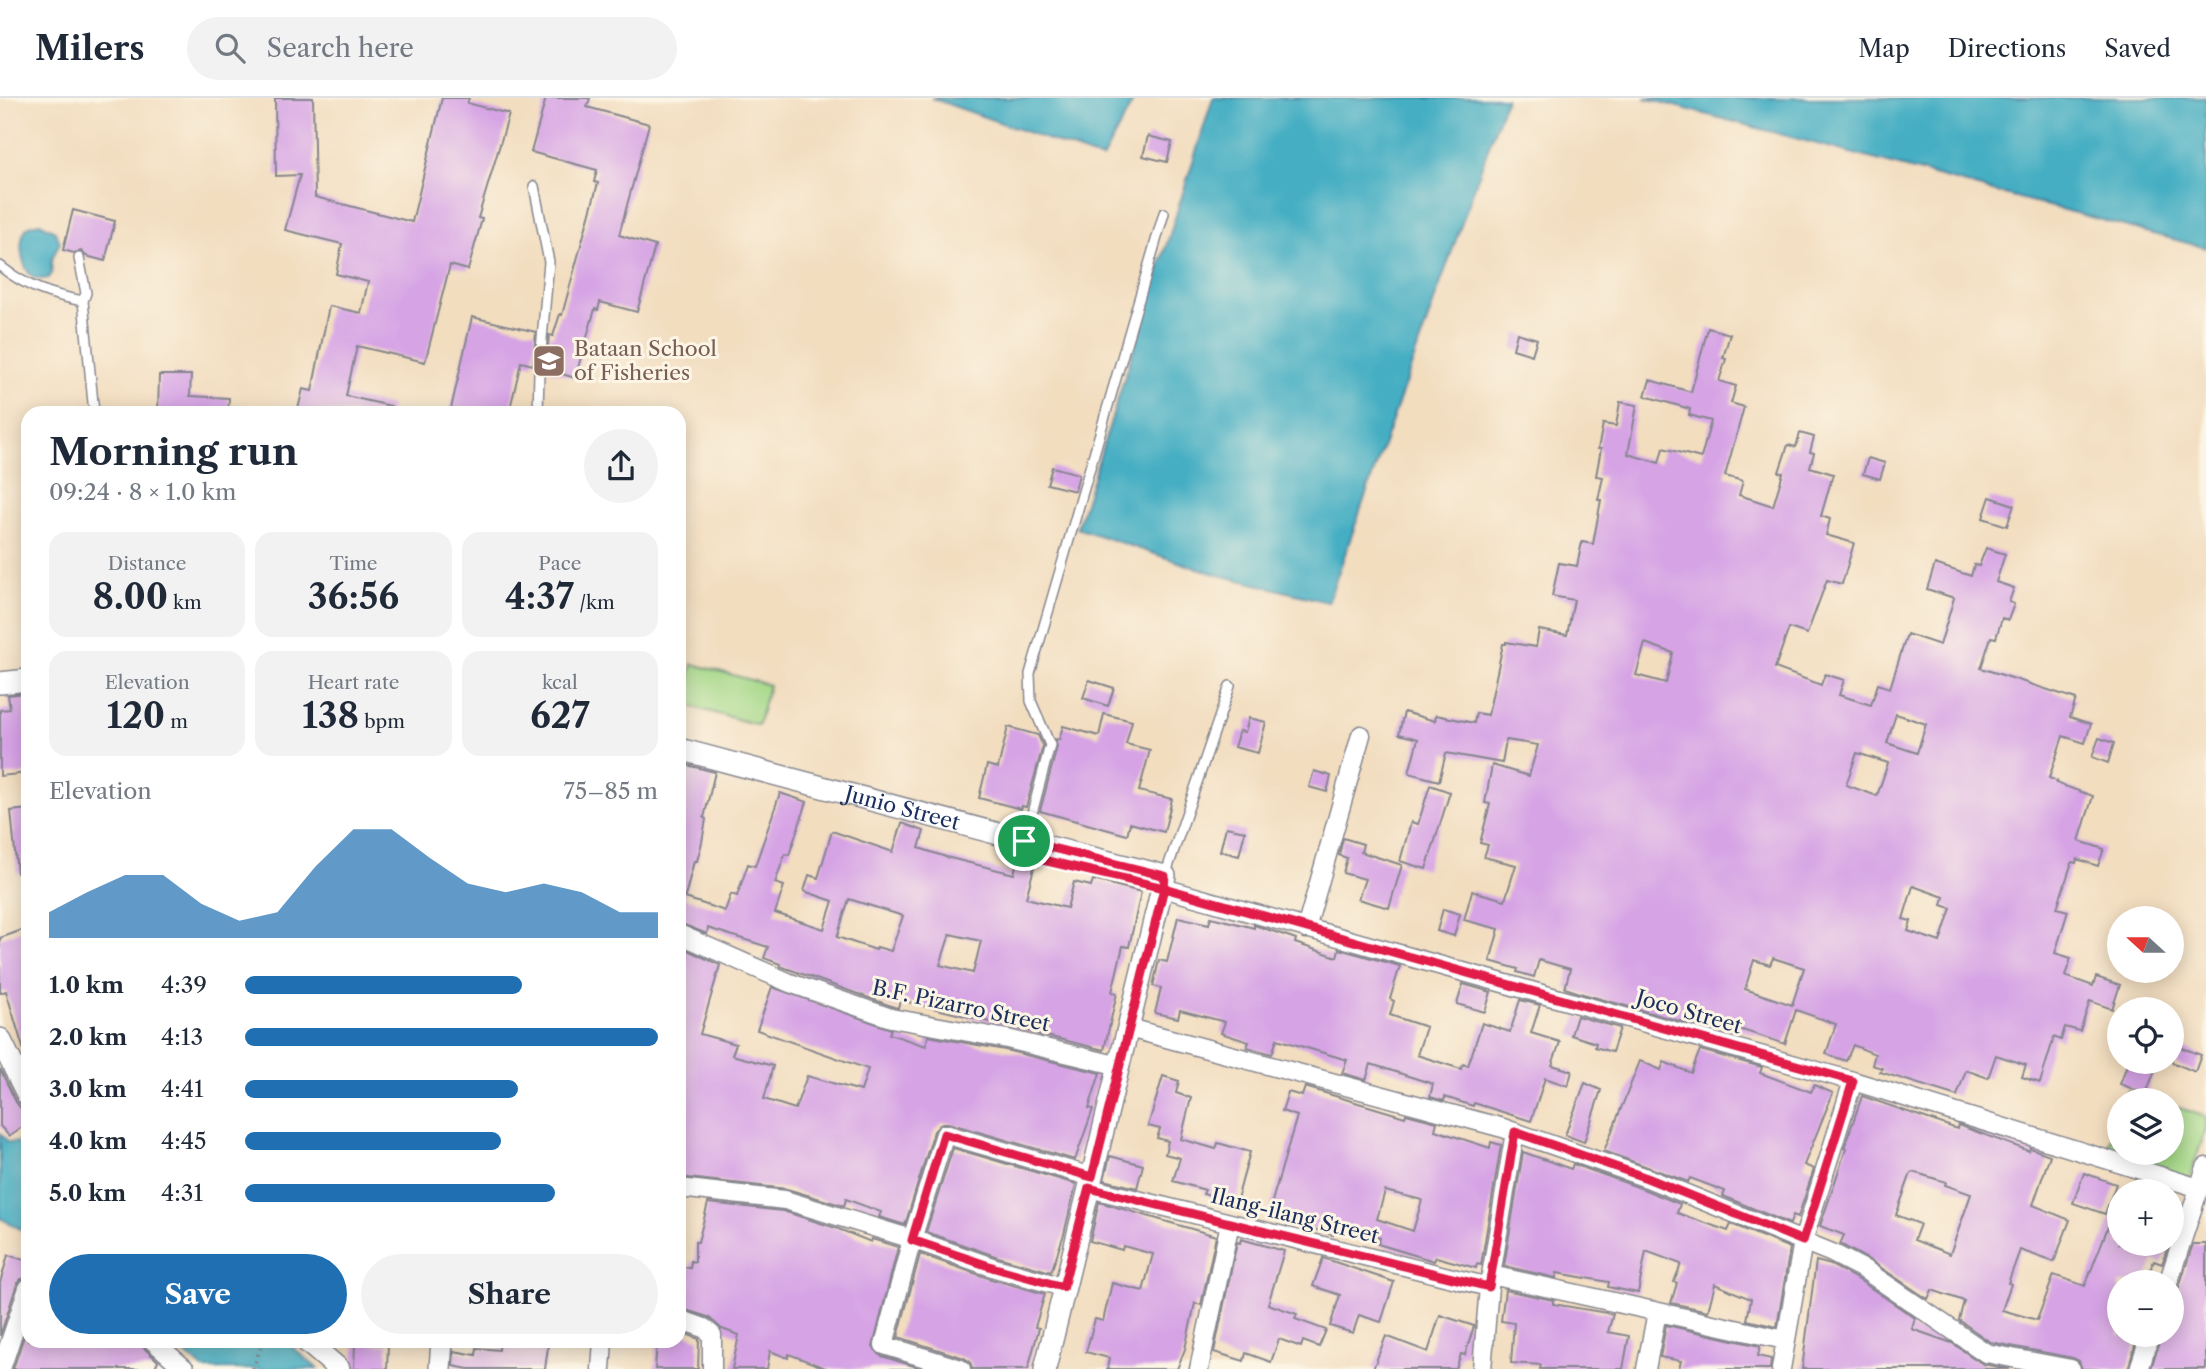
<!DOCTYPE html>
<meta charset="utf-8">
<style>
:root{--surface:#fff;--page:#f2f2f3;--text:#1f2937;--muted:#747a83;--line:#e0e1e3;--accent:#1f6fb2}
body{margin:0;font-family:"Libre Caslon Text",serif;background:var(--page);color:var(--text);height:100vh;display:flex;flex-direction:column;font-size:26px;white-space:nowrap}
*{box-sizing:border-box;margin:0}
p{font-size:23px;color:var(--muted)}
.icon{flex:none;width:38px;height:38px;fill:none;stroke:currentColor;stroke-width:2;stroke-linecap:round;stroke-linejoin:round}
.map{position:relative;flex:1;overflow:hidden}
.sheet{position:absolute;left:21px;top:308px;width:665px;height:942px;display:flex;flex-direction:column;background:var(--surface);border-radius:21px;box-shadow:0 4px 18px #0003}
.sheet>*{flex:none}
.needle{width:46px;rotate:291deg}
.tools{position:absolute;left:2107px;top:808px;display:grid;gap:14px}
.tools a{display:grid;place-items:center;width:77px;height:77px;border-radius:50%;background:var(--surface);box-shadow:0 4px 18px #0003;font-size:35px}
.pin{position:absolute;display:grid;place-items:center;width:60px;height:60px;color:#fff;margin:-30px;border:4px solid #fff;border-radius:50%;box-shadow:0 2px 7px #0007}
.round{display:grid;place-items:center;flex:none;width:74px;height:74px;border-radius:37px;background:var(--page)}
.headline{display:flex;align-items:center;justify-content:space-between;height:119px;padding:0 28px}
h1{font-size:38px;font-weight:700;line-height:52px}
.metrics{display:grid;grid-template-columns:repeat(3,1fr);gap:10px;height:119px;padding:7px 28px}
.metrics div{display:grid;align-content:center;border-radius:18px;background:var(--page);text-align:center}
.metrics b{font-size:35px;font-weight:700}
.metrics small{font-size:19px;font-weight:400}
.metrics p{font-size:19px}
.chart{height:196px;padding:14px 28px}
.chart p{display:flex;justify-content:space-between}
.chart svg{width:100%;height:126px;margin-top:7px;fill:var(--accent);opacity:.7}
.button{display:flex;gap:14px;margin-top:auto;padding:14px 28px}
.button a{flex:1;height:80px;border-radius:42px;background:var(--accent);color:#fff;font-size:28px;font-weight:700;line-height:80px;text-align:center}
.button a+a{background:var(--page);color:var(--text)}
ul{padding:0 28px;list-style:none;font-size:23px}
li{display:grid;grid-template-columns:112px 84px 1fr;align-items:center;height:52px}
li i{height:18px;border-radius:9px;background:var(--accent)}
header{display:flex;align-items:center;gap:42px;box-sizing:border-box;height:98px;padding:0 35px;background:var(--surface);border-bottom:2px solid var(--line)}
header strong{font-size:33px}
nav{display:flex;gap:38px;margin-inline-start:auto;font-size:24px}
.search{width:490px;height:63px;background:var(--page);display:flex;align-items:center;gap:18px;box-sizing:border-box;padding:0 24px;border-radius:38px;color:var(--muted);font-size:26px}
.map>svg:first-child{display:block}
</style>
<header>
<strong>Milers</strong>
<div class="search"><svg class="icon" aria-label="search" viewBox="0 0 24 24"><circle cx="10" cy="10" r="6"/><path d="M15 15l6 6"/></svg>Search here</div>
<nav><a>Map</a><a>Directions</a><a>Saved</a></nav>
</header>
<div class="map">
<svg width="2206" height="1271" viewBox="0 0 2206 1271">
<rect width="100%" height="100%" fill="#fcf5e5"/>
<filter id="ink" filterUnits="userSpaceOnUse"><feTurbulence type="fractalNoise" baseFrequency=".0143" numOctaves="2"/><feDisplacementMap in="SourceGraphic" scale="14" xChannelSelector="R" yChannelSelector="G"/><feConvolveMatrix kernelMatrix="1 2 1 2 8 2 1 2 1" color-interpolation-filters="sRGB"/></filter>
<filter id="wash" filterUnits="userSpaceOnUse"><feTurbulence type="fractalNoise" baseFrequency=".00686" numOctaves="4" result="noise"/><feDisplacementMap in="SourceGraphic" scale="28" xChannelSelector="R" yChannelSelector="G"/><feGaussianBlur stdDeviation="1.57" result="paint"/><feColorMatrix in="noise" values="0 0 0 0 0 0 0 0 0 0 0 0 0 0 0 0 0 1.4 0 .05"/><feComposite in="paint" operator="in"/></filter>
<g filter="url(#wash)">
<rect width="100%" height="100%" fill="#f2ddbf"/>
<path fill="#a5d888" stroke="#608473" stroke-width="2" d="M693 566 769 587 758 627 682 606Z
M2128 992 2159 1003H2124Z
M2172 1007 2206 1019V1031L2189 1081 2107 1053 2119 1016V1055H2172Z"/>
<path fill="#44aec3" stroke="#306e90" stroke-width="2" d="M931 0H1135L1102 61Z
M1213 0H1506L1328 504 1215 476 1077 430Z
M1645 0H2206V150Z
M40 125 55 133 60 144 51 163 52 175 49 180C45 181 38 183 33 179 21 171 16 137 29 128 32 126 36 126 40 125Z
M0 1035 8 1044 28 1045V1135L0 1120Z
M170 1243H285L318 1271H203Z"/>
<g id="blocks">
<path fill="#d6a3e5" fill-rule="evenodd" d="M275 0H313L315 99 412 124 442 0H469L467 5 509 16 478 120 482 121 468 172 450 167 425 264 357 248 346 298 391 308 390 315H297L303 291 312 293 329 208 361 215 368 184 336 176 342 146 285 132 300 77 276 78Z
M546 0H590L587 9 649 26 619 137 655 148 637 214 600 204 598 212 595 211 575 280 546 271 549 237 553 238 560 216 562 217 598 85 594 84 597 72 531 54Z
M1148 38 1172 44 1167 64 1143 58Z
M73 112 115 123 105 163 86 158 81 153 74 155 63 152Z
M472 219 536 234 533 267 521 264 509 315H490L471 311 470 315H450Z
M1708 230 1730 236 1723 260 1726 261 1719 283 1736 288 1731 305 1744 309 1725 378 1743 383 1739 397 1773 408 1783 375 1779 374 1788 347 1796 349 1800 335 1814 339 1810 354 1814 355 1810 369 1833 376 1821 418 1830 421 1826 437 1854 445 1842 486 1827 482 1807 536 1789 530 1775 570 1821 587 1825 576 1844 582 1839 597 1871 607 1878 586 1890 590 1907 536 1940 547 1954 500 1927 491 1935 466 1971 478 1974 467 1979 468 1986 450 2005 456 1996 484 2014 490 2009 504 2014 506 2008 522 2002 520 1996 540 1991 539 1981 570 2076 601 2070 619 2091 626 2085 645 2063 638 2049 680 2057 683 2056 685 2093 698 2079 743 2104 751 2098 768 2077 761 2076 765 2072 764 2057 810 2068 813 2055 855 2071 860 2065 878 2093 888 2096 879 2120 887 2112 911 2090 903 2080 933 2065 929 2061 942 2054 939 2040 985 2022 979 2026 967 1996 957 1988 980 1966 972 1957 998 1880 974 1882 970 1872 967 1875 956 1853 947 1846 963 1826 956 1836 926 1796 912 1785 946 1715 923 1712 932 1583 896 1565 890 1570 871 1539 862 1534 879 1517 874 1518 871 1490 863 1499 831 1464 822 1472 793 1505 802 1516 767 1484 759 1488 747 1480 745 1490 706 1485 705 1492 667 1529 678 1538 647 1506 642 1502 665 1446 655 1439 683 1409 675 1418 641 1399 636 1404 614 1435 623 1436 617 1474 625 1476 615 1488 617 1503 546H1506V544L1536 549 1539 532 1567 537 1574 502 1552 498 1559 465 1577 468 1582 444 1593 446 1601 402H1598L1603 379 1596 378 1601 351H1598L1603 326 1616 328 1620 304 1637 307 1628 356 1659 365 1663 350 1701 360 1711 323 1689 317 1690 311 1645 298 1650 282 1691 294ZM1645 545 1673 555 1666 585 1636 577ZM1896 616 1926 626 1917 655 1887 645ZM1857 655 1888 665 1877 698 1846 687ZM1913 788 1944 799 1942 807 1951 810 1940 844 1908 833 1911 823 1903 821ZM1773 860 1804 870 1792 907 1745 891 1754 862 1770 867Z
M1517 235 1537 241 1532 257 1513 251Z
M159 277H191L190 298 229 300 228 315H158Z
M1868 360 1885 365 1880 381 1863 376Z
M1052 369 1079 376 1075 393 1047 386Z
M1990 399 2014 407 2007 428 1983 420Z
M1089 582 1114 590 1108 608 1083 600Z
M26 595 28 675 0 678V612L10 611 8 597Z
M1104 616 1132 623 1126 646 1150 652 1139 693 1172 701 1164 734 1130 725 1127 737 1040 713 1057 649 1055 641 1059 642 1063 628 1099 638Z
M1249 620 1266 624 1258 655 1234 649 1239 633 1245 634Z
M1008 629 1038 637 1043 648 1026 709 1022 708 1021 711 979 700 987 667 998 670Z
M2099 640 2114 645 2108 665 2092 659Z
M679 665 715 674 704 720 706 721 702 744 697 763H694L685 799 679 798Z
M1314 673 1331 678 1327 694 1309 689Z
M1430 687 1450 694 1426 771 1400 763 1411 724 1418 726Z
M780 695 807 704 789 757 785 756 775 785 784 788 775 815 824 831 833 803 804 793 809 777 818 780 832 733 893 754 902 725 924 733 919 750 946 759 1014 776 1017 763 1035 766 1026 800 1067 810 1074 784 1091 788 1093 782 1141 794 1129 849 1123 848 1112 894 1117 895 1104 952 900 902 898 910 894 909 780 868V866L764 860 768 849 708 830 707 836 679 825V798L725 813 731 796 737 798 748 766 755 768ZM849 801 903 818 891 853 877 849 876 852 837 839ZM950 836 981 843 973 875 940 867Z
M28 711V775H17L11 713Z
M1226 729 1245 733 1239 758 1220 753Z
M1343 740 1363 746 1361 754 1402 767 1389 810 1358 801 1365 781 1343 775 1347 760 1339 757Z
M1443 811 1460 816 1454 838 1437 833Z
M1178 819 1209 826 1211 819 1254 830V827L1296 841 1295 845 1337 859 1339 851 1400 868 1390 901 1394 903 1390 917 1426 929 1417 957 1461 971 1463 966 1468 968 1482 925 1510 934 1520 902 1540 907 1531 935 1560 944 1552 967 1572 973 1568 988 1545 980 1531 1023 1474 1005 1473 1008 1445 999 1444 1003 1430 999 1433 986 1371 966 1366 982 1342 975 1347 962 1277 941 1272 956 1247 949 1249 944 1221 935 1225 924 1180 912 1178 920 1155 915 1161 890 1153 888 1159 862 1167 864Z
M28 830V952L24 953 6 893 0 895V840Z
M679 848 720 867 700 936 736 946 732 957 773 968 764 1001 795 1011 807 978 861 993 868 971 757 932 772 889 891 931 889 936 926 948 928 938 1005 952 1100 975 1089 1010 1093 1011 1075 1062 948 1025H942L934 1033 905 1127 879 1119 881 1114 846 1101 844 1108 787 1091 679 1079Z
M1463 886 1491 894 1485 914 1457 906Z
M1577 918 1620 930 1612 954 1595 949 1596 945 1571 937Z
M2172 946 2201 957 2195 974 2172 964Z
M1700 952 1762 969 1760 975 1811 994 1814 987 1833 995 1804 1067 1814 1071 1798 1119 1793 1117 1790 1126 1723 1098 1725 1093 1690 1080 1688 1084 1604 1053 1640 963 1661 972 1664 964 1691 975Z
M2128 964H2158L2146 996 2120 986Z
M0 971 16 1004 28 1020V1025L9 1038 0 1028Z
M1163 978 1179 983 1176 995 1191 1000 1181 1041 1216 1051 1218 1045 1250 1054 1236 1105 1203 1096 1205 1092 1173 1083 1180 1060 1165 1056 1168 1043 1157 1040 1160 1031 1148 1028Z
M1585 985 1601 992 1584 1044 1565 1037Z
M1305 989 1405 1019 1406 1016 1437 1024 1435 1032 1490 1050 1491 1044 1501 1047 1481 1167 1477 1166 1476 1170 1436 1159 1434 1163 1378 1146 1380 1140 1336 1127 1333 1137 1268 1117 1297 1018 1282 1013 1288 994 1302 998ZM1385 1093 1422 1102 1413 1133 1377 1121Z
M1862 998 1957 1031 1958 1027 2029 1053 2030 1050 2050 1057 2033 1107 2070 1122 2054 1164 2020 1152 2008 1185 2011 1186 2002 1212 2037 1222 2054 1177 2085 1188 2118 1103 2119 1146H2169L2162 1166 2154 1163 2144 1185H2119V1237H2138L2128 1271H2082L2079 1263 2073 1260 1990 1244 1959 1222 1964 1203 1932 1192 1928 1201 1926 1200 1871 1163 1840 1146 1844 1137 1820 1128 1846 1051 1844 1050ZM1913 1074 1946 1084 1945 1087 1971 1096 1950 1156 1914 1142 1920 1126 1896 1117 1911 1075Z
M953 1050 1076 1086 1064 1136 1051 1174 998 1159 926 1134Z
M1523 1054 1571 1071 1573 1066 1643 1091 1680 1106 1677 1115 1728 1133 1731 1126 1790 1150 1777 1229 1747 1222 1751 1201 1715 1186 1708 1213 1671 1205 1677 1185 1674 1184 1681 1166 1646 1153 1638 1195 1608 1189 1609 1184 1557 1175 1556 1180 1504 1168Z
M1110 1058 1143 1067 1137 1090 1104 1082Z
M2084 1075 2116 1086 2105 1116 2073 1105Z
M1099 1104 1216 1138 1201 1207 1195 1205 1185 1251 1177 1271H1107L1109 1260 1086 1254 1095 1221 1103 1223 1112 1185 1143 1193 1153 1156 1123 1148 1122 1152 1090 1143Z
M708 1105 783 1113 836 1130 871 1144 872 1141 898 1149 873 1249 881 1258 923 1271H828L789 1256 788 1260 770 1253 767 1271H732L739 1237 722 1231 708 1219 679 1210V1168L690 1170 691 1163 695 1164V1144H698Z
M1241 1141 1284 1153 1268 1206 1297 1216 1295 1221 1326 1232 1319 1249 1303 1243 1301 1249 1279 1241 1271 1264 1246 1255 1244 1263 1214 1254 1237 1144 1240 1145Z
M2193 1146H2206V1271H2151L2161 1237H2172V1201L2179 1189Z
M920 1156 991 1181 1045 1196 1035 1229 1039 1230 1028 1271H972L970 1264 964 1260 898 1239Z
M8 1157 28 1163V1179L21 1181 17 1186 0 1238V1185Z
M1323 1160 1394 1184 1381 1224 1359 1217 1353 1235 1330 1228 1340 1197 1313 1188Z
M1816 1163 1831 1167 1859 1182 1915 1220 1912 1231 1952 1245 1983 1266 2010 1271H1802Z
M1505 1192 1553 1202V1206L1613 1216 1608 1234 1629 1238 1623 1271H1540L1541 1267 1511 1265 1514 1225 1501 1223Z
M1440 1217 1474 1228 1465 1257 1461 1256 1456 1271H1373L1386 1238 1428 1254Z
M28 1226V1242H131L143 1249 158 1263 154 1271H13Z
M1666 1227 1760 1248 1758 1258 1771 1261 1770 1271H1679L1681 1263 1660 1259Z
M679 1233 699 1241 698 1271H655L657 1242H679Z
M500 1242H549L545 1271H468L453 1268 454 1253 476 1257 477 1250 499 1252Z
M355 1246 388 1247 387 1271H354Z"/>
</g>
</g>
<g filter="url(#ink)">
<use href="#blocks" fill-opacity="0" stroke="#86868e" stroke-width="2"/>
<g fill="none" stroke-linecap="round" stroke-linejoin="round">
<defs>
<path id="service" d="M534 88 549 164 539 274 538 315
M79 160 86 195 83 203
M0 168C26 189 51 197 83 203L94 315
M1021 757 1050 647 1031 603 1030 576 1164 115
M1165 778 1230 588"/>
<path id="minor" d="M1163 790 1853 983 2199 1090
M1306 831 1361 637
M679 836 790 885 891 920 1007 941 1120 968
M1129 930 1503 1030 1647 1080 1832 1155 1865 1172 1986 1255 2071 1271
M679 1090 785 1102 912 1141 995 1170 1063 1189
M1089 1090 1489 1189
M1491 1177 1785 1242
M2168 1185 2206 1069
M679 1221 704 1230 712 1237V1271
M152 1242 185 1271
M1 1271 28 1190
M601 1271 603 1242
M961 1271 884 1247 912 1141 945 1036 1092 1079
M1199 1271 1230 1125
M1482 1271 1489 1189 1515 1034
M1646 1271 1657 1214
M1781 1271 1803 1143 1853 983
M2139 1271 2150 1237"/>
<g id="tertiary">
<path d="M0 585 28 582"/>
<path id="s1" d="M679 651 1025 743 1165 778 1045 1271"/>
<path d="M0 941 28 998"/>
<path d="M305 1242 339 1271"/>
<path d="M440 1271 442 1242"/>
</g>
</defs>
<use href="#service" stroke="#86868e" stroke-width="12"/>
<use href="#minor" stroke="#86868e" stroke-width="21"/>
<use href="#tertiary" stroke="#86868e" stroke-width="24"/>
<path stroke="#86868e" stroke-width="3.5" stroke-dasharray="2 5" stroke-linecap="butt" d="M253 1271 263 1242"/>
<use href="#service" stroke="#fff" stroke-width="9"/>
<use href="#minor" stroke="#fff" stroke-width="18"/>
<use href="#tertiary" stroke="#fff" stroke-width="21"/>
</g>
</g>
<g fill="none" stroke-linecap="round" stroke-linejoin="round" filter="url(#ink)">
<defs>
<path id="route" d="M1024 743 1165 778 1164 790 1092 1079 944 1036 912 1142 995 1170 1063 1189 1089 1090 1489 1189 1515 1034 1647 1080 1803 1143 1853 983 1164 790 1021 757 1024 743"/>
</defs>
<use href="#route" stroke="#fff" stroke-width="14"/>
<use href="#route" stroke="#e11d48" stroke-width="9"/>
</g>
<defs>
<symbol id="school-square" viewBox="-11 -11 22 22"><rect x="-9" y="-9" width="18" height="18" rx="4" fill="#8d6e63" stroke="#fcf5e5"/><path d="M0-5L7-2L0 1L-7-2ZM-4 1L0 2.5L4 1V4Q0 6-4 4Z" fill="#fff"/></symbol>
</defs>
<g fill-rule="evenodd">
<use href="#school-square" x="530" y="244" width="38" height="38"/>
</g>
<g text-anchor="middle" stroke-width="6" stroke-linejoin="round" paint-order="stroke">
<g font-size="21" fill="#785e54" stroke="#fcf5e5" text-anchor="start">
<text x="574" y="258">Bataan School<tspan x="574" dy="24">of Fisheries</tspan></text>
</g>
<g font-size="21" fill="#1b2f5e" stroke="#fcf5e5">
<text dy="7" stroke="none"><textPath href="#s1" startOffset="231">Junio Street</textPath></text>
<text transform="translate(961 908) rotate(12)" y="7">B.F. Pizarro Street</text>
<text transform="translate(1689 914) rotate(16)" y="7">Joco Street</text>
<text transform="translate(1295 1118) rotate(14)" y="7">Ilang-ilang Street</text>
</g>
</g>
</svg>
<div class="tools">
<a><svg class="needle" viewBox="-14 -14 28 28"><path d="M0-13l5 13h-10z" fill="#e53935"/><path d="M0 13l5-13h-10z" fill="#747a83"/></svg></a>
<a><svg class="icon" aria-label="locate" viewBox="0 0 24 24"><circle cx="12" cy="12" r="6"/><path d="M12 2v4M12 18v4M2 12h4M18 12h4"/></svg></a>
<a><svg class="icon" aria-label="layers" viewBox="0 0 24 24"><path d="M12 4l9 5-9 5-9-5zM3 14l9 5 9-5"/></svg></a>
<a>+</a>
<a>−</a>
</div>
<div class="pin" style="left:1024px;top:743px;background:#1e9e55"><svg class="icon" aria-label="arrive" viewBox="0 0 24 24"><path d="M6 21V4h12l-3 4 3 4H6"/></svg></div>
<section class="sheet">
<div class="headline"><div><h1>Morning run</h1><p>09:24 · 8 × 1.0 km</p></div><a class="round"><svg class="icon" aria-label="share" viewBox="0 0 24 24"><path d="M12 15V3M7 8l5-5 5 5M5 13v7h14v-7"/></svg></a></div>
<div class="metrics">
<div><p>Distance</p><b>8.00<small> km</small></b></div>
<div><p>Time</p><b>36:56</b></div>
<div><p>Pace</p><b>4:37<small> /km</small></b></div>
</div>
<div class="metrics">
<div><p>Elevation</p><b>120<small> m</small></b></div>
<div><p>Heart rate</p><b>138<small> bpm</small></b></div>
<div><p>kcal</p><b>627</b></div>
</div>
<div class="chart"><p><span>Elevation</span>75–85 m</p>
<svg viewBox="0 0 160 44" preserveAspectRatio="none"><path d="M0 44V35L10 28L20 22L30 22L40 32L50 38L60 35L70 19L80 6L90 6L100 16L110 25L120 28L130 25L140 28L150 35L160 35V44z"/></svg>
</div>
<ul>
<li><b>1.0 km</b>4:39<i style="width:67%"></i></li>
<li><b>2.0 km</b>4:13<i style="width:100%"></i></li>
<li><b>3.0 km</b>4:41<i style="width:66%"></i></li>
<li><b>4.0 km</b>4:45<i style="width:62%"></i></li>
<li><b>5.0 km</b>4:31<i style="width:75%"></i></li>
</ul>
<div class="button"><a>Save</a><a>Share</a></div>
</section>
</div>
